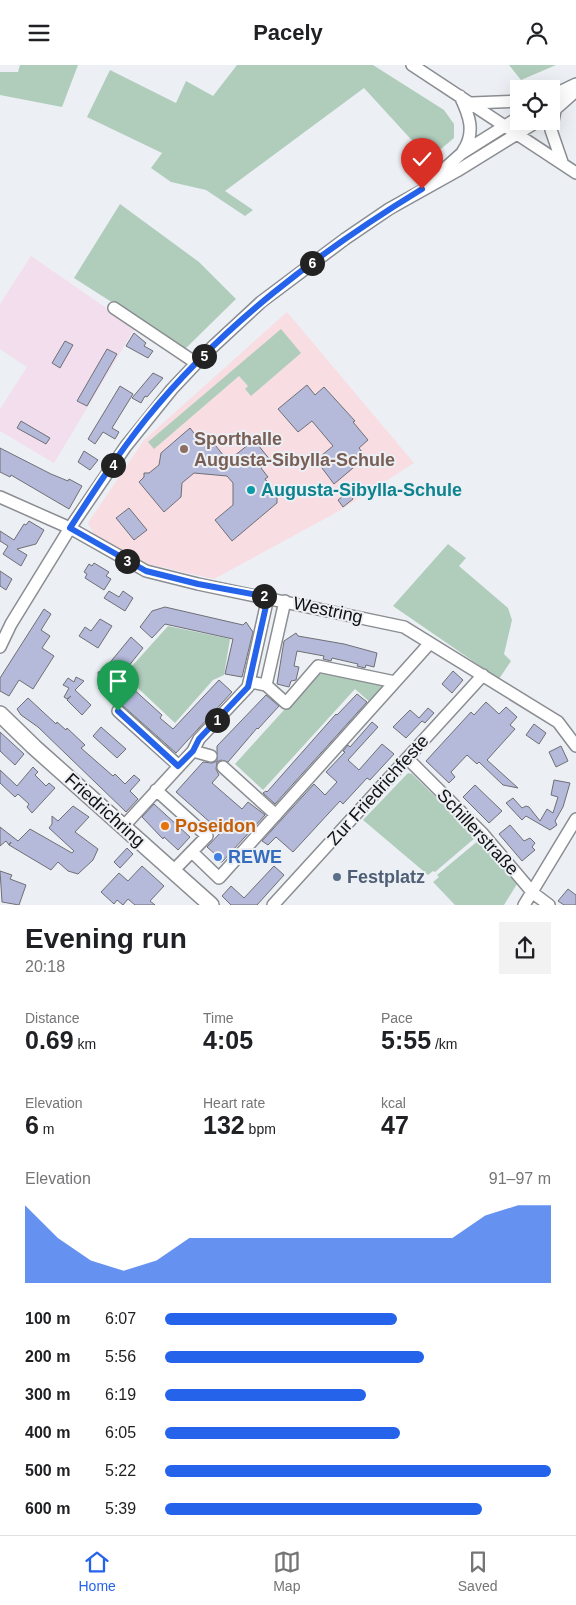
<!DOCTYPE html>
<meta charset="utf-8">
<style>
:root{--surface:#fff;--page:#f2f2f2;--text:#202124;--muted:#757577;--line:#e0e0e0;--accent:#2563eb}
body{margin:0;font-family:Helvetica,sans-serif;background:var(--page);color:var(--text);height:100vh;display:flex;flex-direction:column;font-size:19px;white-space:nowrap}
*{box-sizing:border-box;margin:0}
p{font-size:16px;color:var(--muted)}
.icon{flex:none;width:28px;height:28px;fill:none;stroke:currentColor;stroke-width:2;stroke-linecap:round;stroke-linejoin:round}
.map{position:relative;height:840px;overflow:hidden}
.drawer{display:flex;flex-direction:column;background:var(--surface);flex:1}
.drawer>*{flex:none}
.fabs{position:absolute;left:510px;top:15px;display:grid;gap:10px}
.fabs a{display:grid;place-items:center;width:50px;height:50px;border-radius:0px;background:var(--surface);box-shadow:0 5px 20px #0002;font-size:25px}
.pin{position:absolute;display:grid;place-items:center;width:42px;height:42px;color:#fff;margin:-51px -21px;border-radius:50% 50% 50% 0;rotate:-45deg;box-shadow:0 0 5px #0007}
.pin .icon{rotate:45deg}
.km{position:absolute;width:25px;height:25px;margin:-12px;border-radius:50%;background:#222;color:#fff;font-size:14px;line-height:25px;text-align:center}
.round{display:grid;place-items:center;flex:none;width:52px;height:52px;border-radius:0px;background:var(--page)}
.summary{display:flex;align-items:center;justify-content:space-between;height:85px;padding:0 25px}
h1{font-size:28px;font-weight:800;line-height:38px}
.figures{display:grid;grid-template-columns:repeat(3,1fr);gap:8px;height:85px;padding:5px 25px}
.figures div{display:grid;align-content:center}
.figures b{font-size:25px;font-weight:800}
.figures small{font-size:14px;font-weight:400}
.figures p{font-size:14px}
.chart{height:140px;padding:10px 25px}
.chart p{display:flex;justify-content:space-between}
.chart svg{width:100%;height:90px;margin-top:5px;fill:var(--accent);opacity:.7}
ul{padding:0 25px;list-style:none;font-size:16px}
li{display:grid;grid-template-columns:80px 60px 1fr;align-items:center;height:38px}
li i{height:12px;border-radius:6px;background:var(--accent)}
header{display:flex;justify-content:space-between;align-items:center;height:65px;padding:0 25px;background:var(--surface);font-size:22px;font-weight:800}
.dock{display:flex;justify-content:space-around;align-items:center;height:70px;border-top:1px solid var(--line);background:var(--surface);font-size:14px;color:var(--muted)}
.dock a{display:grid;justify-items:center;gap:2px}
.dock .current{color:var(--accent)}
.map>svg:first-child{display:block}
</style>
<header><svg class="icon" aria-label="menu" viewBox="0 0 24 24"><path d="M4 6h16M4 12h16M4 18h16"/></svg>Pacely<svg class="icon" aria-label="person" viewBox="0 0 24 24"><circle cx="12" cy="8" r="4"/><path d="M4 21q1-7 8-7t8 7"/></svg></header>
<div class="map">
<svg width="576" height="840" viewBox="0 0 576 840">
<rect width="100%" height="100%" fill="#eceff4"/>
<path fill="#f3deed" d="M31 191 135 263 54 398 0 366V344L27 302 0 284V239Z"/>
<path fill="#f8dde2" d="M287 247 414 398 339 446 214 514 144 498 94 469 88 458 144 375Z"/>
<path fill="#b0cdbc" d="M20 0H78L62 42 0 30V7H18Z
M237 0H373L444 45 454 59V73L429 94 364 23 225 126 253 145 245 151 206 125 171 117 151 103 162 88 87 52 110 5 176 38 186 16 213 31Z
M509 0H556L521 15Z
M120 139 199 197 236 234 185 284 74 213Z
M281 264 301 288 251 331 245 324 248 321 239 311 154 384 148 377Z
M448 479 466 493 459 501 508 543 512 555 504 589 511 596 499 614 393 541Z
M168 561 230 574 224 610 213 615 175 658 124 610Z
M327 606 381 617 387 621 372 639 355 624 263 725 235 699 313 613Z
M408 708 412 709 476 772 435 807 433 806 428 810 363 755Z
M479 775 517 819 504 840H455L433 817 439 812 437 810Z"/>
<path fill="#b5b9da" stroke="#6f7075" d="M134 268 146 278 144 281 153 286 148 293 126 281Z
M65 276 73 280 60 303 52 298Z
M107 284 117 289 87 341 77 336Z
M153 308 163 313 147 332 145 331 141 338 132 333Z
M307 320 315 330 324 322 355 356 353 357 368 375 359 383 366 392 334 419 316 395 333 381 312 356 298 367 278 344Z
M120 321 133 329 112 363 119 367 115 374 103 367 95 379 88 374Z
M21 356 50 373 46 379 17 363Z
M190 363 200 376 207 370 228 396 254 375 271 396 261 403 268 412 265 414 277 429V438L232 476 215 455 233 440V418L227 411 194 408 182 418 181 432 164 447 139 417 144 412V408H149L159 400 161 388Z
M0 383 51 409 68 416 69 414 82 421 69 444 11 410 10 412 0 407Z
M84 386 98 395 90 405 78 397Z
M348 427 353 434 343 442 338 435Z
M129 443 147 465 134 475 116 453Z
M29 456 44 465 36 479 17 484 27 490 21 501 3 489 8 481 0 476V466L14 475 24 459 26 460Z
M94 498 109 507 106 511 111 514 104 525 85 513 87 509 84 507 89 499 92 501Z
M0 506 12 514 6 525 0 521Z
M109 526 119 532 123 526 133 533 125 546 104 533Z
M165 542 243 560 246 557 253 567 242 612 225 609 233 574 165 559 152 573 140 562 152 546Z
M44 544 51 549 41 565 50 571 42 583 54 591 33 624 19 615 9 631 0 626V613Z
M100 554 112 561 98 583 79 571 85 562 91 566Z
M296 568 298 571 344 579 377 588 374 602 366 600 365 603 357 601 358 599 332 593 331 596 323 594 324 591 297 586 294 601 299 602 296 615 291 616 289 622 277 619 284 576Z
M131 572 143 583 120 612 162 650 160 653 173 664 219 615 232 627 176 688 104 624H99L98 607 103 606Z
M453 606 463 615 452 628 442 619Z
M76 612 84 616 75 625 91 640 82 650 67 635 71 631 67 634 64 632 69 623 63 620 68 613 74 617Z
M357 629 367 637 275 739 263 728 266 726 267 727 336 649 337 650Z
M266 630 279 641 258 664 257 663 228 697 221 695 217 697 216 704 219 710 212 718 242 744 248 737 265 750 222 797 215 796 216 790 207 782 221 767 176 727 203 697 212 698 217 696V681Z
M28 633 56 659 57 657 66 665 67 663 85 680 81 683 113 711 115 709 125 719 134 710 140 715 130 726 138 734 126 747 38 662 21 650 17 644Z
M486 637 499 649 506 642 517 652 510 660 515 664 487 695 518 723 503 720 479 697 477 699 467 690 451 707 455 712 449 718 426 696 471 647 474 650Z
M428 643 434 648 425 658 422 656 406 673 393 662 410 645 419 653Z
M372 657 378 662 348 695 359 705 382 679 394 689 370 715 367 713 343 739 340 736 293 787 276 772 268 780 262 776 314 719 325 730 337 717 326 707 345 687 343 686 348 680 350 682Z
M534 659 546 668 539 679 526 670Z
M101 662 126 684 117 693 93 671Z
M0 667 24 689 15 700 0 686Z
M561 681 568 696 556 702 549 687Z
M33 702 38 707 35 710 46 721 49 718 55 723 32 748 27 742 29 739 18 729 15 732 0 718V705L17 721Z
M554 715 570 718 563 742 555 756 557 760 550 765 526 751 522 755 506 738 513 733 522 743 526 741 529 742 540 756 547 744 553 748 558 732 551 730Z
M475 720 502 746 489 758 463 732Z
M154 739 190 772 178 785 164 772 163 774 142 752Z
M73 741 89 752 75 767 98 784 93 795 78 809 68 806 58 797 51 805 9 780 11 777 9 780 6 776 0 781V762L18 776 30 764 72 788 74 786 49 763 52 759V751L58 756Z
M510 760 524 776 530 773 535 778 532 782 535 785 522 796 499 769Z
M127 783 133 789 120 803 114 797Z
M142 801 164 821 150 836 155 840H135L128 834 123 840 117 835 114 839 101 827 119 808 128 816Z
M274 801 284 810 257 840H231L222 831 231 821 244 833Z
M0 806 12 810 10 814 26 820 19 840 2 837Z
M568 824 576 830V840H564L558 836Z"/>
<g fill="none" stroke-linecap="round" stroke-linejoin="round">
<defs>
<path id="minor" d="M412 0 576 108
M460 31C469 50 476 67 463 86
M551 31 576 19
M472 38 519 36
M555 46 551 65 562 97
M551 48 576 26
M433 114 462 88 519 52
M114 243 196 298
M0 432 70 463 146 506 198 519 404 562 558 657 576 681
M0 582 11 559 70 463 126 381 172 324 206 288 261 237 345 174 389 144 457 106 538 56
M250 617 266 620 285 536
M266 620 286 638 318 601 395 617
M118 646 179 701
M193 686 211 691
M407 693 483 769 533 828 549 840
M223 702 276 750
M156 725 207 771 173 806
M123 762 193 686 199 674 248 622 268 532
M192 787 219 813 430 578
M273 840 483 610
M524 840 576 754"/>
<path id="major" d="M0 649 34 682 211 840"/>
</defs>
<use href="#minor" stroke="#8a8d91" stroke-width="14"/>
<use href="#major" stroke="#8a8d91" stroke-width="18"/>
<use href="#minor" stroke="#fff" stroke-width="11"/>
<use href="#major" stroke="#fff" stroke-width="15"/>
</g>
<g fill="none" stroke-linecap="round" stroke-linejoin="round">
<defs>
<path id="route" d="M118 646 178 701 193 686 199 674 248 622 268 532 198 519 146 506 70 463C94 426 118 389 146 354 222 260 319 187 422 124"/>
</defs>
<use href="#route" stroke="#fff" stroke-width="10"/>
<use href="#route" stroke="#2563eb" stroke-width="6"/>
</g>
<circle fill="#8d6e63" stroke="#eceff4" stroke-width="2" cx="184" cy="384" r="5"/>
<circle fill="#0f9aa8" stroke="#eceff4" stroke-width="2" cx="251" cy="425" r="5"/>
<circle fill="#e8710a" stroke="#eceff4" stroke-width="2" cx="165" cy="761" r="5"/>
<circle fill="#3f7fe0" stroke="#eceff4" stroke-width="2" cx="218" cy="792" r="5"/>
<circle fill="#5c6f8a" stroke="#eceff4" stroke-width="2" cx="337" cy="812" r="5"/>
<g text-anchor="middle" stroke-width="4" stroke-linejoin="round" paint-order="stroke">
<g font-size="18" font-weight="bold" fill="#785e54" stroke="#eceff4" text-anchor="start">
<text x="194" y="380">Sporthalle<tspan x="194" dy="21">Augusta-Sibylla-Schule</tspan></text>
</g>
<g font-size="18" font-weight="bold" fill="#0d838f" stroke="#eceff4" text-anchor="start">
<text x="261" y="431">Augusta-Sibylla-Schule</text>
</g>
<g font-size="18" fill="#101112" stroke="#eceff4">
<text transform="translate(328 545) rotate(12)" y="6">Westring</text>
<text transform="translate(378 725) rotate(-48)" y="6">Zur Friedrichfeste</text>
<text transform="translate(105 745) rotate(42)" y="6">Friedrichring</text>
<text transform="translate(478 767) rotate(47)" y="6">Schillerstraße</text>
</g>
<g font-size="18" font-weight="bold" fill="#c56008" stroke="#eceff4" text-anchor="start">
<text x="175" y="767">Poseidon</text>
</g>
<g font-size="18" font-weight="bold" fill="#366cbe" stroke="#eceff4" text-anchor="start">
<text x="228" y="798">REWE</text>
</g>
<g font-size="18" font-weight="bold" fill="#4e5e75" stroke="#eceff4" text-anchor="start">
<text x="347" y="818">Festplatz</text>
</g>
</g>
</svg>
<div class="fabs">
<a><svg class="icon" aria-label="locate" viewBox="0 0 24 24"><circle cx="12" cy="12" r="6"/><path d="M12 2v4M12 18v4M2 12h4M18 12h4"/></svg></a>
</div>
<div class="pin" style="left:118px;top:646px;background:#1e9e55"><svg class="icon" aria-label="arrive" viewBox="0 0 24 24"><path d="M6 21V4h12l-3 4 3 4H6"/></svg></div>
<div class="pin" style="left:422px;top:124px;background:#d93025"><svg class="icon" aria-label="check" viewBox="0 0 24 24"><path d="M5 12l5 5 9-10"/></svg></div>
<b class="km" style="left:217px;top:655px">1</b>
<b class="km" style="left:264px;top:531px">2</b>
<b class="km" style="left:127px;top:496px">3</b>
<b class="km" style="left:113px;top:400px">4</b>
<b class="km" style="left:204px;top:291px">5</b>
<b class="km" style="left:312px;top:198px">6</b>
</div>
<section class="drawer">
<div class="summary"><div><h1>Evening run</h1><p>20:18</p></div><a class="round"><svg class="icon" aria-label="share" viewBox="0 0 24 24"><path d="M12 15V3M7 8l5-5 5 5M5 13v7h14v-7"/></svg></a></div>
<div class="figures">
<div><p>Distance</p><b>0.69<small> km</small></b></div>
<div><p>Time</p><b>4:05</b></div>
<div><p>Pace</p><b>5:55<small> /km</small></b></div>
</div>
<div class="figures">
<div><p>Elevation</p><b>6<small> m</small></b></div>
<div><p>Heart rate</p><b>132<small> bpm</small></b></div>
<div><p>kcal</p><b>47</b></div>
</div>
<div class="chart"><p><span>Elevation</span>91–97 m</p>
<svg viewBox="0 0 160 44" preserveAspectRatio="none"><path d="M0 44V6L10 22L20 33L30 38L40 33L50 22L60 22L70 22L80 22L90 22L100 22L110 22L120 22L130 22L140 11L150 6L160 6V44z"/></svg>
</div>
<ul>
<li><b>100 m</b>6:07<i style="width:60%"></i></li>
<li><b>200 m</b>5:56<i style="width:67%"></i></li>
<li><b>300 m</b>6:19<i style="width:52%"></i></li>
<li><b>400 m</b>6:05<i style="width:61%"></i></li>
<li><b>500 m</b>5:22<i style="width:100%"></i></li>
<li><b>600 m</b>5:39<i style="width:82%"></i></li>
</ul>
</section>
<nav class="dock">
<a class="current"><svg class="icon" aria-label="home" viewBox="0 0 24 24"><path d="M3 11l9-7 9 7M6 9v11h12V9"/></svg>Home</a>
<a><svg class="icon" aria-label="map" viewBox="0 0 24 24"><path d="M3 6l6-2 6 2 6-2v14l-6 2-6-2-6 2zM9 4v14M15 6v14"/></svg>Map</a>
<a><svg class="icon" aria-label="saved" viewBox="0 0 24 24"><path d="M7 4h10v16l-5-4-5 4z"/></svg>Saved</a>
</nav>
